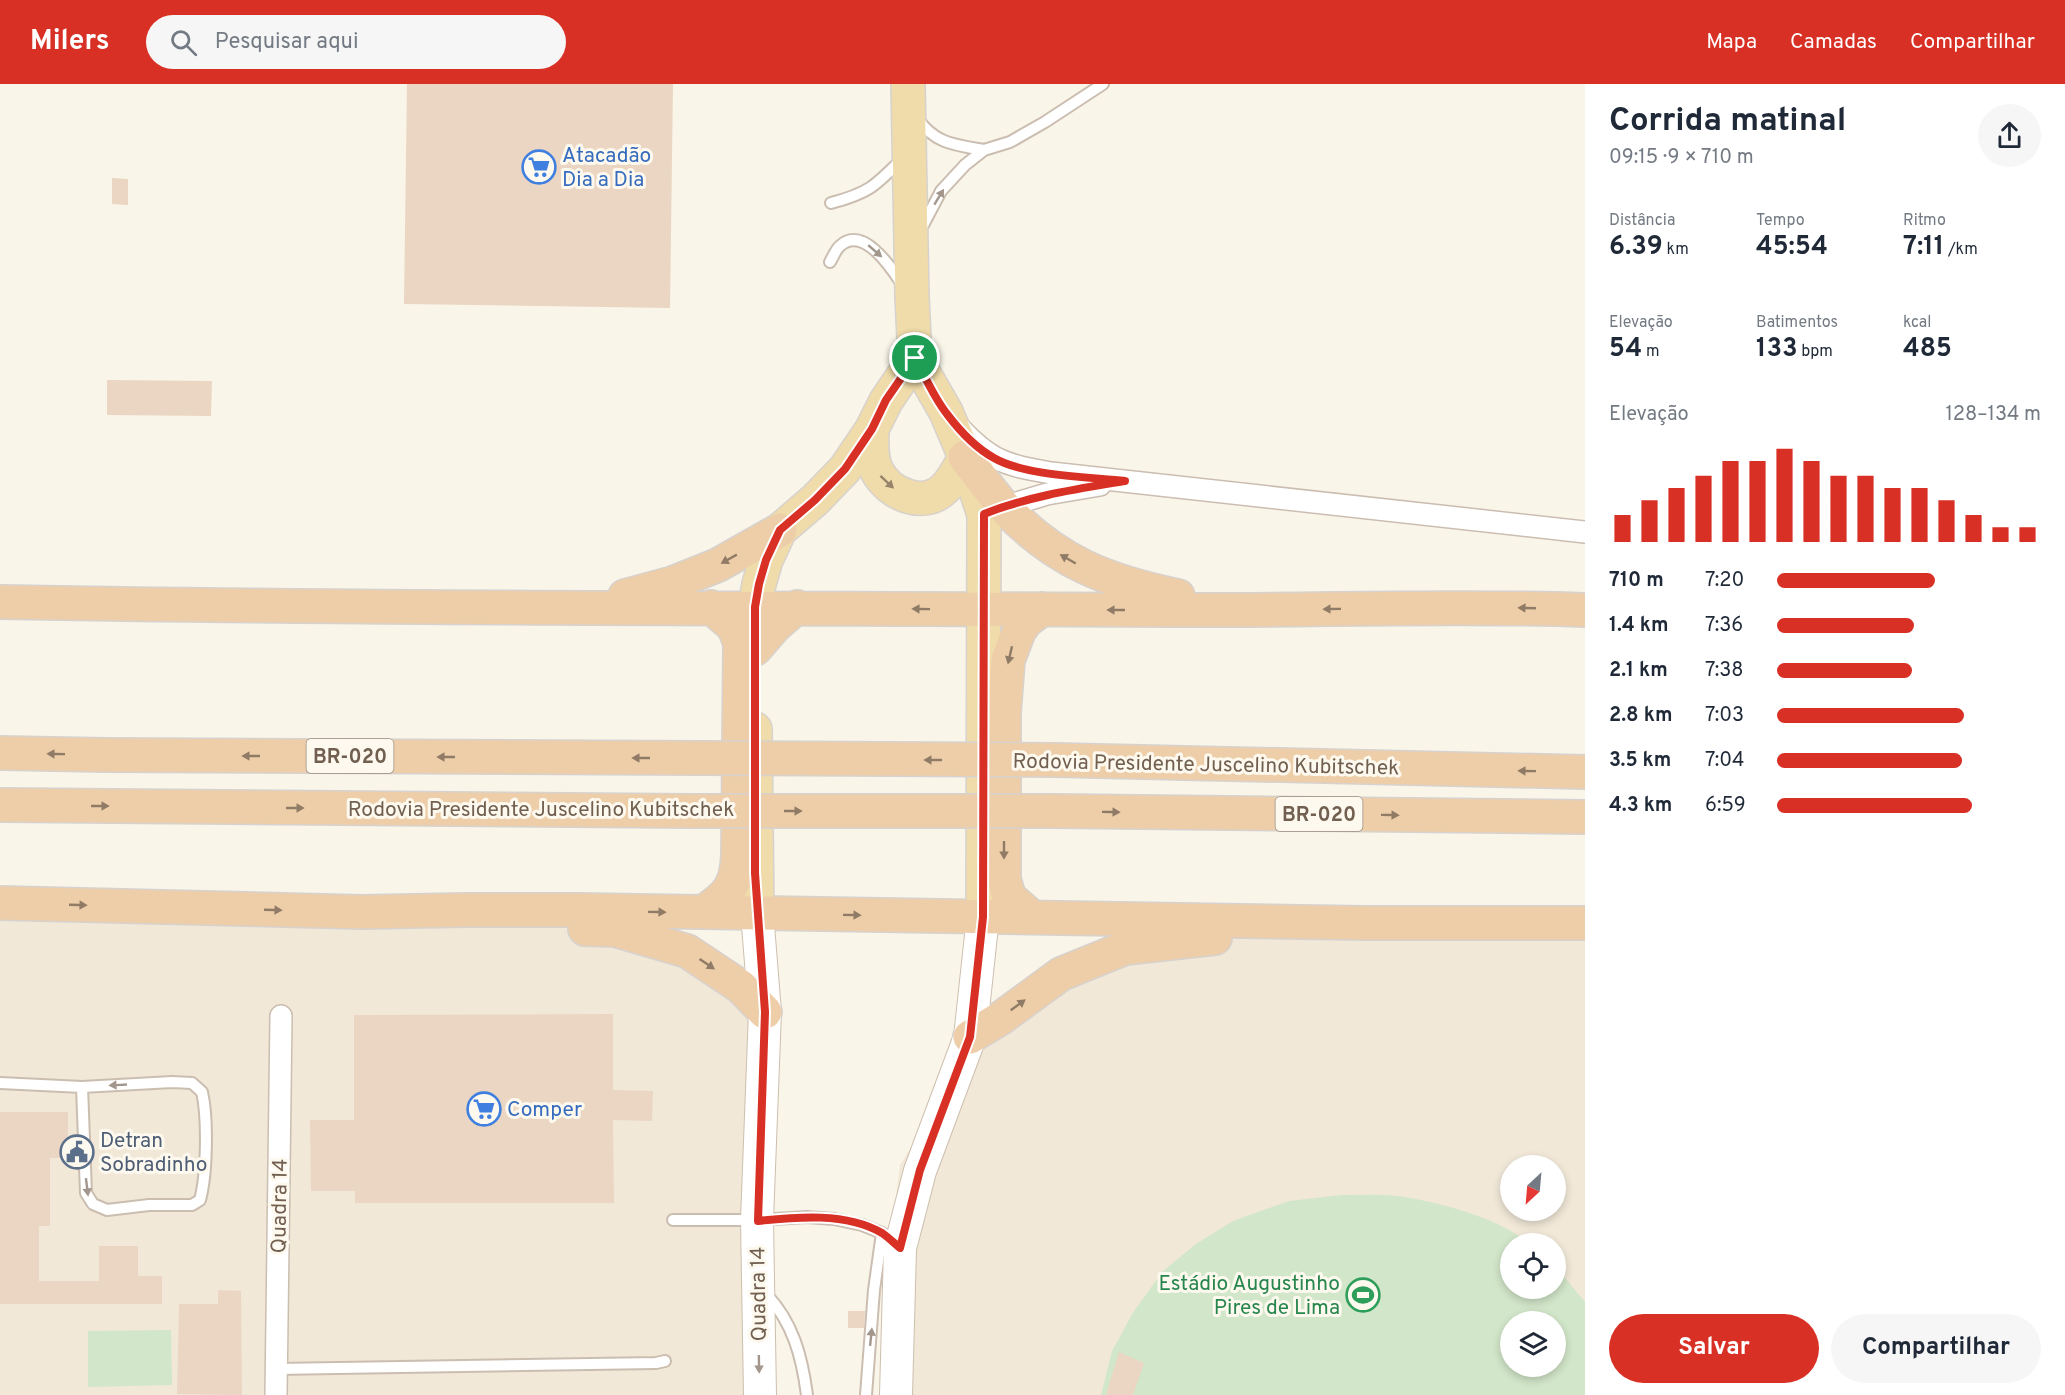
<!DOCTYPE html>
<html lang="pt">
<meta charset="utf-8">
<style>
:root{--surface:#fff;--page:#f6f6f7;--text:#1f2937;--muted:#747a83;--accent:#d93025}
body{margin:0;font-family:Overpass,sans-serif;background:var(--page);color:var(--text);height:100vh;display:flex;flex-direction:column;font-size:22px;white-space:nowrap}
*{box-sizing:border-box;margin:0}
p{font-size:20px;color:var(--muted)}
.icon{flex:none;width:33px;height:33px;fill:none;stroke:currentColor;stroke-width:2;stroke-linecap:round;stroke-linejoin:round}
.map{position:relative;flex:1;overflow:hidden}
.panel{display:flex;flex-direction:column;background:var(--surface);width:480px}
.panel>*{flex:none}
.needle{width:39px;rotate:206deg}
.fabs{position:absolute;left:1500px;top:1071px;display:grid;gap:12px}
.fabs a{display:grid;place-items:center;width:66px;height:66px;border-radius:50%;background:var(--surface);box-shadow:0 3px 9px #0003;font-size:30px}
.pin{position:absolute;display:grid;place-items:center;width:51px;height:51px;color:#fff;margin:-26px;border:3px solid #fff;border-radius:50%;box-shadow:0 2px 6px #0007}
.round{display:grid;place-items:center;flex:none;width:63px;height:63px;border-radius:32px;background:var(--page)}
.summary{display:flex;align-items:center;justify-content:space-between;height:102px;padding:0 24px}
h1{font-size:33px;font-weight:700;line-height:45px}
.figures{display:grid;grid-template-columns:repeat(3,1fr);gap:9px;height:102px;padding:6px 24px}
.figures div{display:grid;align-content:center}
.figures b{font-size:26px;font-weight:700}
.figures small{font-size:16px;font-weight:400}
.figures p{font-size:16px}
.chart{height:168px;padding:12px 24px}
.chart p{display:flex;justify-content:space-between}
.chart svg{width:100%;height:108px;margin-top:6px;stroke:var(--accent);stroke-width:6}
.primary-button{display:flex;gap:12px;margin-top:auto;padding:12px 24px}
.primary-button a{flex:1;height:69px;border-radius:36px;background:var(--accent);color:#fff;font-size:24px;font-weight:700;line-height:69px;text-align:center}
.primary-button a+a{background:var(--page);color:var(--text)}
ul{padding:0 24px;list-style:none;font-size:20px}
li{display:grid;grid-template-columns:96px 72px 1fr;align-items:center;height:45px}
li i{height:15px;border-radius:8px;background:var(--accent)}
header{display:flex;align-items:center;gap:36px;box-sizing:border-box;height:84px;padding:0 30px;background:var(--accent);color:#fff}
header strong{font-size:28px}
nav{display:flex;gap:33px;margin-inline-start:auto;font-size:21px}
.search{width:420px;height:54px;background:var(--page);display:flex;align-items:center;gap:15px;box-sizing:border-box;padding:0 21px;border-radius:33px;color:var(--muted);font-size:22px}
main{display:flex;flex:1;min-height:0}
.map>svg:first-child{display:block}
</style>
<header>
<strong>Milers</strong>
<div class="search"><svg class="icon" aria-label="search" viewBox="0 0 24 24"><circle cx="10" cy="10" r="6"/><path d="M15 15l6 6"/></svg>Pesquisar aqui</div>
<nav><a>Mapa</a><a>Camadas</a><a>Compartilhar</a></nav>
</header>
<main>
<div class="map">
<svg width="1585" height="1311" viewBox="0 0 1585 1311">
<rect width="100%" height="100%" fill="#faf5e9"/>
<path fill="#f1e8d8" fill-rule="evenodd" d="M0 824 615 846 765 928 756 1311H0Z
M1585 838V1311H891L890 1161 900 1081 955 994 970 953 1061 890 1228 853ZM1510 1082H1556V1126H1510ZM1510 1160H1556V1204H1510ZM1510 1238H1556V1282H1510Z"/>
<path fill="#d2e6c9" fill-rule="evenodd" d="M1342 1111C1360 1111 1380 1110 1398 1112 1439 1118 1496 1133 1529 1159L1510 1160V1204H1556V1183L1585 1218V1311H1101L1112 1267 1134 1227 1163 1187 1196 1160 1233 1137 1289 1117ZM1510 1238H1556V1282H1510Z
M171 1246 172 1301 88 1303V1247Z"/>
<path fill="#ead6c2" d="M407 0H673L670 224 404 220Z
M112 94 128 95V121L112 120Z
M107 296 212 297 211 332 107 331Z
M613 930V1006L653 1007 652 1037 613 1036 614 1119H355V1107H311L310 1036H354V931Z
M0 1028H68V1074H50V1142H39V1197H99V1162H138V1192H162V1220H0Z
M218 1206 241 1207 242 1311 177 1310 179 1220H218Z
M848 1227H865L864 1244H848Z
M1119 1268 1144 1279 1133 1311H1106Z"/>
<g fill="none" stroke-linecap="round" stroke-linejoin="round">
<defs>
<path id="service" d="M917 34C935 60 955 61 984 66
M831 119C869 109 875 102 902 75
M921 145 941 107 965 81 984 66 1010 58 1045 38 1103 0
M830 178C833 173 836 165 840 162 863 140 892 185 902 200
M0 999 82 1003 172 998 192 999 202 1008C208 1034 207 1090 200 1116L192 1121H149L107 1126 93 1120 86 1109 82 1003
M673 1136H757L807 1133 834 1135 862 1141 882 1149 896 1161
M766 1210C793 1238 802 1273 807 1311
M276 1285 656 1279 665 1277
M866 1311 874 1206 882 1149"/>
<path id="minor" d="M958 342C991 378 1006 381 1051 389L1585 448
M997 425 1047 410 1100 401
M276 1311 281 932"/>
<path id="secondary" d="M757 829 765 928 757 1136 760 1311
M896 1311 900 1164 920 1087 970 953 983 833"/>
<path id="primary" d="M908 0 912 213 915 274 946 328 965 373 984 431 983 833
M872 345C872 359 870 374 877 387 889 410 923 425 944 405 953 397 959 384 965 373
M755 552V523L759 500 766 476 780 446 815 416 845 385 872 345 886 317 915 274
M755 645 757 829"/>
<path id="trunk" d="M965 373C978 390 991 408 1005 424 1057 478 1106 497 1178 512
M625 512 673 499 718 481 780 446
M0 518C390 525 781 524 1171 526 1309 527 1447 521 1585 526
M755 565 775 542 797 523
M0 669 106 671 699 674
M1055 676 1585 688
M0 721 692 727
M1053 727 1585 733
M0 819 362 828 465 826H578L1366 839H1585
M703 828C729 811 737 801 738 770L740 559 734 543 711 523
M1032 833 1009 813 1004 795V629L1008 576 1019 547 1026 537 1042 525
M585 845 615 846 687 867 741 903 765 928
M970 953 1001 934 1061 890 1125 864 1215 854"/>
</defs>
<use href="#service" stroke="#cbbeb0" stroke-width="14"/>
<use href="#minor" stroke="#cbbeb0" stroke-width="24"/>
<use href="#secondary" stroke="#cdbfae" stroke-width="34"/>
<use href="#primary" stroke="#d7d2ce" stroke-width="36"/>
<use href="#trunk" stroke="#d7d2ce" stroke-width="36"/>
<use href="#service" stroke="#fff" stroke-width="10"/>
<use href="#minor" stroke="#fff" stroke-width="21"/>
<use href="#secondary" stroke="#fff" stroke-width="32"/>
<use href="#primary" stroke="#f0dcaa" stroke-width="33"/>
<use href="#trunk" stroke="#eecea9" stroke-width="33"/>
<defs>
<path id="trunk-bridge" d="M699 674 1055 676
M692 727H1053"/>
</defs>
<use href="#trunk-bridge" stroke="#d7d2ce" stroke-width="36" stroke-linecap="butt"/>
<use href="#trunk-bridge" stroke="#eecea9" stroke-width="33"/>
</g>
<defs><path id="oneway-solid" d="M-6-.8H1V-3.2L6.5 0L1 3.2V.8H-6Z" transform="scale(1.5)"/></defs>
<g fill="#a3978d">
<use href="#oneway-solid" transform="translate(939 113) rotate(-59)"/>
<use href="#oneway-solid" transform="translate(875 167) rotate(41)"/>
<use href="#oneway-solid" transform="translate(118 1001) rotate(177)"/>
<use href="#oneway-solid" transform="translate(87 1103) rotate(83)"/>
<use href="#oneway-solid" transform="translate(871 1253) rotate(-84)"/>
<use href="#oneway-solid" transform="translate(759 1280) rotate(89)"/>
</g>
<use fill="#97846b" href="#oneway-solid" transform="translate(887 398) rotate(43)"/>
<g fill="#907b66">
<use href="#oneway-solid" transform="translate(729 475) rotate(151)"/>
<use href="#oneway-solid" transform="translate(1068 475) rotate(-150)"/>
<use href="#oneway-solid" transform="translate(1527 524) rotate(-178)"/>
<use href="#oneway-solid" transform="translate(921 525) rotate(-179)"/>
<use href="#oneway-solid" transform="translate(1332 525) rotate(179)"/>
<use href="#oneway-solid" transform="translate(1116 526) rotate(-180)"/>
<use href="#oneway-solid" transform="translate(1010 571) rotate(103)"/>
<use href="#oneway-solid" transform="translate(56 670) rotate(-179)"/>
<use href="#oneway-solid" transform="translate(251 672) rotate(-180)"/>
<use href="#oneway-solid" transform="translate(446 673) rotate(-180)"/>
<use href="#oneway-solid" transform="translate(641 674) rotate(-180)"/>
<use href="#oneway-solid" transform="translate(933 676) rotate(-180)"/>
<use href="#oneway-solid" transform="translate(1527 687) rotate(-179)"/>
<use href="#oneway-solid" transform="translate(100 722)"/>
<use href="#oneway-solid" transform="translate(295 724)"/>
<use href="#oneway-solid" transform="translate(793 727)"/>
<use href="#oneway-solid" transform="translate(1111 728) rotate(1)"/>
<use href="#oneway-solid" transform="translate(1390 731) rotate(1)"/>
<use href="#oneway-solid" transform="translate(1004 766) rotate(90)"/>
<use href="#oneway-solid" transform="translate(78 821) rotate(2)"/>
<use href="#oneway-solid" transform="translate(273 826) rotate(2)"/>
<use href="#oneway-solid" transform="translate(657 828) rotate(1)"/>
<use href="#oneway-solid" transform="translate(852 831) rotate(1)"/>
<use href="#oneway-solid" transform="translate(707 880) rotate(34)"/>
<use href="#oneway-solid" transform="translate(1018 921) rotate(-36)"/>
</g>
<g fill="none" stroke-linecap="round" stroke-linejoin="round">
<defs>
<path id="route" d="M915 274C925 292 934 314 947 330 959 346 976 364 994 374 1025 392 1088 393 1125 397 1077 405 1029 412 984 430L983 833 970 953 920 1086 900 1164C894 1159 888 1153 882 1149 846 1128 796 1133 758 1137L765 928 755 789V523L759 500 766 476 780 446 815 416 845 385 872 345 886 316Z"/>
</defs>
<use href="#route" stroke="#fff" stroke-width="12"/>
<use href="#route" stroke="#d93025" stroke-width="8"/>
</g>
<defs>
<symbol id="supermarket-ring" viewBox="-11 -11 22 22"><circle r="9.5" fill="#fdf9ef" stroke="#3f7fe0" stroke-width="1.5"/><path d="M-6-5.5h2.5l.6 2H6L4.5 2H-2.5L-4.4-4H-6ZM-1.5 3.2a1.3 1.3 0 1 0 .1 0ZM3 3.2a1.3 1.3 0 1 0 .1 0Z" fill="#3f7fe0"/></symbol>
<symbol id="civic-ring" viewBox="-11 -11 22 22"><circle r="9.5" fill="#fdf9ef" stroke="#5c6f8a" stroke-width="1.5"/><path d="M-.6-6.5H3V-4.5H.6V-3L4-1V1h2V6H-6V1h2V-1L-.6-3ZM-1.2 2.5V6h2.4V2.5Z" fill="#5c6f8a"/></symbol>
<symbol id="stadium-ring" viewBox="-11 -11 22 22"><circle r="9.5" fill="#fdf9ef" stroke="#2e9e5b" stroke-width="1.5"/><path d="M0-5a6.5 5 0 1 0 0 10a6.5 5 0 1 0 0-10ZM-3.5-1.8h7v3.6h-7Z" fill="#2e9e5b"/></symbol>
</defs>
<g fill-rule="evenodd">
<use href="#supermarket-ring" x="520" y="64" width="38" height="38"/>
<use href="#supermarket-ring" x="465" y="1006" width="38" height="38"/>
<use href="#civic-ring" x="58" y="1049" width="38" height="38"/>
<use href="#stadium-ring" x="1344" y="1192" width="38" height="38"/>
</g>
<g text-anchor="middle" stroke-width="6" stroke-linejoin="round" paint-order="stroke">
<g fill="#fdf9ef" stroke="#9b8d80" stroke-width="1.5">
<rect x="306.5" y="655" width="87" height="34" rx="4.5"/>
<rect x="1275.5" y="713" width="87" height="34" rx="4.5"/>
</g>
<g font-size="20" font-weight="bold" fill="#715f50">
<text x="350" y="679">BR-020</text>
<text x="1319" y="737">BR-020</text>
</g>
<g font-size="21" fill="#366cbe" stroke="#fdf9ef" text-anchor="start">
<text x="562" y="78">Atacadão<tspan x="562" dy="24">Dia a Dia</tspan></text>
<text x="507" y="1032">Comper</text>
</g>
<g font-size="21" fill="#715f50" stroke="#fdf9ef">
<text transform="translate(1206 680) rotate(1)" y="7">Rodovia Presidente Juscelino Kubitschek</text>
<text x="541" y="732">Rodovia Presidente Juscelino Kubitschek</text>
<text transform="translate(279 1122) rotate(-89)" y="7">Quadra 14</text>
<text transform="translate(758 1210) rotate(-91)" y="7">Quadra 14</text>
</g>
<g font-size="21" fill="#4e5e75" stroke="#fdf9ef" text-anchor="start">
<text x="100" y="1063">Detran<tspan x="100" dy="24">Sobradinho</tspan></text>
</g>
<g font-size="21" fill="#27864d" stroke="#fdf9ef" text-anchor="end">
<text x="1340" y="1206">Estádio Augustinho<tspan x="1340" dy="24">Pires de Lima</tspan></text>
</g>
</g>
</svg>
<div class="fabs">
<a><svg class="needle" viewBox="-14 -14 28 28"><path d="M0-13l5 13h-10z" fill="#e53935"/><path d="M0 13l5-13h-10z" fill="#747a83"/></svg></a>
<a><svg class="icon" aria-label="locate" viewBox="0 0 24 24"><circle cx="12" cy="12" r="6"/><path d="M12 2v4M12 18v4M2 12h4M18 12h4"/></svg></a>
<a><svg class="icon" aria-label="layers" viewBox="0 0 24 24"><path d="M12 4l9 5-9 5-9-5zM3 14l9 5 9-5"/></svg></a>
</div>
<div class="pin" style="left:915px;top:274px;background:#1e9e55"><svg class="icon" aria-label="arrive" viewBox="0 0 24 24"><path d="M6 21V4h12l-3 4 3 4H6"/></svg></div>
</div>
<section class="panel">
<div class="summary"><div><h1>Corrida matinal</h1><p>09:15 · 9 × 710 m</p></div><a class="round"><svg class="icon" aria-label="share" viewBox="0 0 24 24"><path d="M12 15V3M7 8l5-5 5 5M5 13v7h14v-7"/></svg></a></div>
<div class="figures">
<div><p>Distância</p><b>6.39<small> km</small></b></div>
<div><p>Tempo</p><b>45:54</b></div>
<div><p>Ritmo</p><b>7:11<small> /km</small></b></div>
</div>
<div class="figures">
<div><p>Elevação</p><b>54<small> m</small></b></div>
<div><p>Batimentos</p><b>133<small> bpm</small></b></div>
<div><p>kcal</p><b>485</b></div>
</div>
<div class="chart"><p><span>Elevação</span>128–134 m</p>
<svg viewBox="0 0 160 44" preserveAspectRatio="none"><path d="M5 44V33M15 44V27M25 44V22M35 44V17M45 44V11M55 44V11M65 44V6M75 44V11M85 44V17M95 44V17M105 44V22M115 44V22M125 44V27M135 44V33M145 44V38M155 44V38"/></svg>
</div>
<ul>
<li><b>710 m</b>7:20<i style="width:60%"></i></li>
<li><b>1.4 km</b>7:36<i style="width:52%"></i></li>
<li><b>2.1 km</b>7:38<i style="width:51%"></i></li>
<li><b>2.8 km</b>7:03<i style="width:71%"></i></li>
<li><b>3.5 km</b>7:04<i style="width:70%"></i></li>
<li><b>4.3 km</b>6:59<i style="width:74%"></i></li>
</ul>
<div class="primary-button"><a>Salvar</a><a>Compartilhar</a></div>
</section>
</main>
